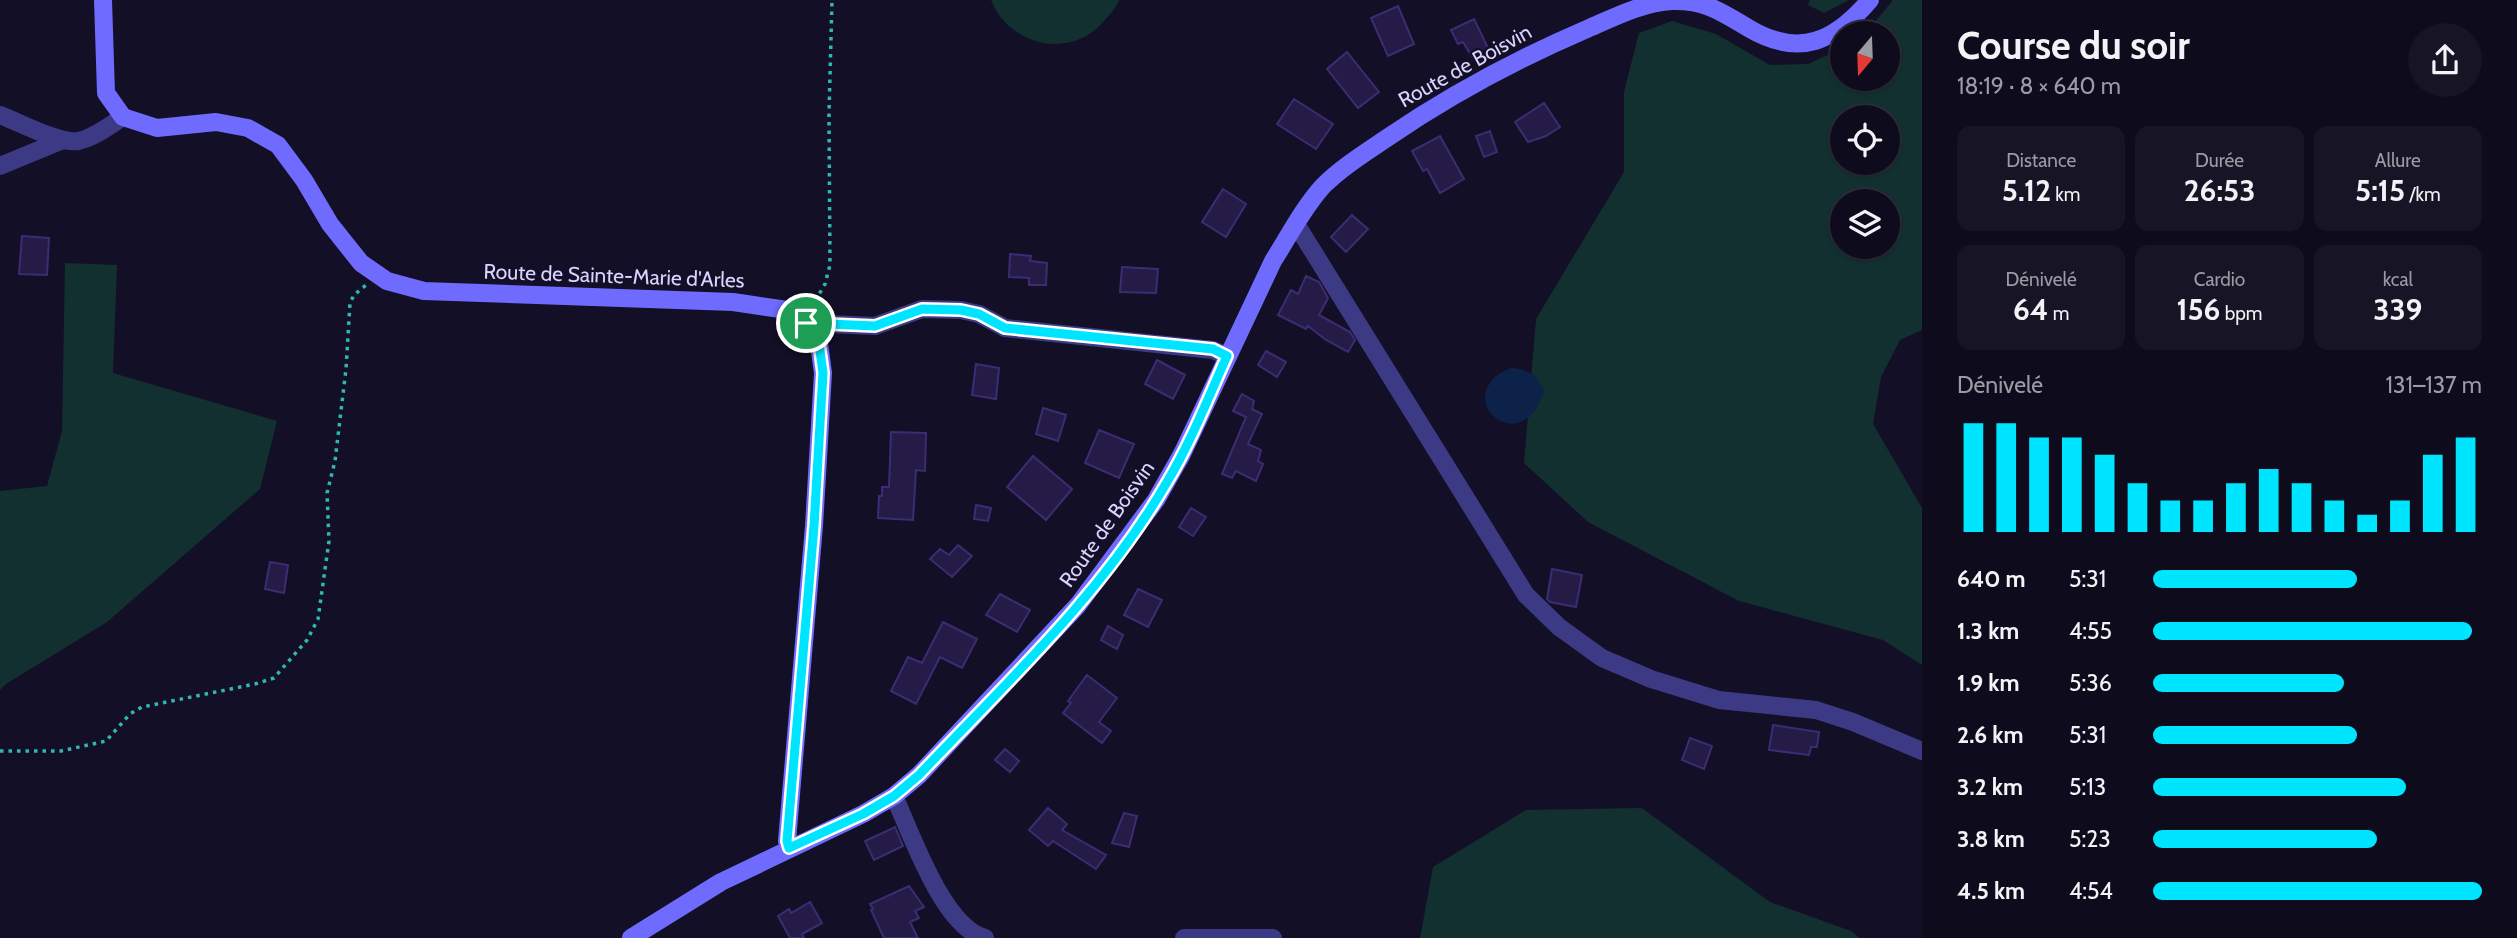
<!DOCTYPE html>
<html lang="fr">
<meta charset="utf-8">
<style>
:root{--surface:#0e0b1c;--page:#171425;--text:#f1f3f6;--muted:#9b9ba3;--line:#2e2b3b;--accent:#00e5ff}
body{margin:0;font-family:Cabin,sans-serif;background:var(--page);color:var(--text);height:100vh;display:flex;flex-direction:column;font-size:26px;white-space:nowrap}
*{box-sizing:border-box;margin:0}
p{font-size:23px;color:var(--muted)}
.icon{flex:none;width:38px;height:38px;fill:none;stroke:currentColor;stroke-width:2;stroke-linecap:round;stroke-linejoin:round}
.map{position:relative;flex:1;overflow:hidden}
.sheet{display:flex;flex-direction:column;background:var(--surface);width:595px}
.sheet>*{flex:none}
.needle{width:46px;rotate:199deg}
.buttons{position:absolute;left:1830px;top:21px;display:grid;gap:14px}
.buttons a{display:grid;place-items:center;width:70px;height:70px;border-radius:50%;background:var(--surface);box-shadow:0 2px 5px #0004,0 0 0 2px var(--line);font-size:35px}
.pin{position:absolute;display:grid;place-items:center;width:60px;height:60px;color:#fff;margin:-30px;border:4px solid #fff;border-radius:50%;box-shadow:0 2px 7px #0007}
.round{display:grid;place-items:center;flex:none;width:74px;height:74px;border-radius:37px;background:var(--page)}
.summary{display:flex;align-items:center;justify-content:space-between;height:119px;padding:0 35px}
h1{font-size:38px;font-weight:700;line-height:52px}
.metrics{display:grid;grid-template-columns:repeat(3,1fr);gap:10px;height:119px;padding:7px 35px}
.metrics div{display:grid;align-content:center;border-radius:14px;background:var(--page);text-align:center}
.metrics b{font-size:30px;font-weight:700}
.metrics small{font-size:19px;font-weight:400}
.metrics p{font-size:19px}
.chart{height:196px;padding:14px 35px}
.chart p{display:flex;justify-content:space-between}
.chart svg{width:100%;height:126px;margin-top:7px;stroke:var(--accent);stroke-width:6}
ul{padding:0 35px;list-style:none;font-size:23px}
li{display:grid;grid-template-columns:112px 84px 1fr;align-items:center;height:52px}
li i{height:18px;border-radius:9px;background:var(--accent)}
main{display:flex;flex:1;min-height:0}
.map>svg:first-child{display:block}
</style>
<main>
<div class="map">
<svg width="1922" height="938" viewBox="0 0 1922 938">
<rect width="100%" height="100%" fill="#130f26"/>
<path fill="#12302f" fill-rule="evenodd" d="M991 0H1119C1116 9 1109 15 1103 22 1071 60 1009 46 991 0Z
M1810 0H1849L1824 13 1808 5Z
M1893 0H1922V330L1900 340 1881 377 1873 424 1922 508V665L1883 640 1739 601 1588 522 1524 463 1536 319 1624 172V92L1639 33 1672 21 1716 34 1770 65 1808 64 1843 48V79H1888V33H1866ZM1843 117H1888V163H1843ZM1843 201H1888V247H1843Z
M65 263 117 265 113 373 277 421 260 489 107 622 6 684 0 690V491L47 486 62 431Z
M1642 808 1770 902 1851 931 1860 938H1420L1433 867 1526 810Z"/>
<path fill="#0c2248" d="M1511 368C1528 369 1536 374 1544 390 1526 457 1459 409 1496 376 1500 373 1506 370 1511 368Z"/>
<path fill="#241b47" stroke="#3b2d73" stroke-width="2" d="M1398 6 1414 44 1388 56 1371 18Z
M1474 19 1489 50 1472 57 1463 42 1458 44 1451 30Z
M1347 52 1379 92 1358 108 1327 69Z
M1294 99 1333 124 1316 149 1277 124Z
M1544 103 1560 127 1546 136 1528 142 1515 122Z
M1490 131 1497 152 1484 157 1476 136Z
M1440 136 1464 179 1440 193 1427 169 1423 171 1412 151Z
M1223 189 1246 204 1226 237 1202 222Z
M1352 215 1368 229 1346 252 1331 237Z
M22 236 49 238 47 275 19 274Z
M1010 254 1031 256 1030 261 1047 263 1046 285H1029V278L1009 277Z
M1122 267 1158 269 1156 293 1120 292Z
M1306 276 1319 282 1328 298 1319 315 1350 332 1355 340 1348 352 1326 340 1308 326 1306 329 1278 315 1291 290 1298 294Z
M1266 351 1286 362 1277 377 1258 365Z
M1157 360 1185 375 1173 399 1145 384Z
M976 364 999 368 996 399 972 395Z
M1242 394 1254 401 1252 409 1262 414 1248 444 1261 450 1258 461 1263 464 1256 481 1236 471 1232 478 1222 474 1246 417 1233 411Z
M1043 408 1066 415 1058 441 1036 434Z
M1099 430 1134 444 1119 478 1085 463Z
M891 432 926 433 925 471 916 470 913 520 878 518 879 496H882V487H889Z
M1033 456 1072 489 1046 520 1007 487Z
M976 505 991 508 988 521 974 519Z
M1191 508 1206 517 1193 536 1179 527Z
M958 545 972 556 952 577 930 559 940 549 949 555Z
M270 562 288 565 284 593 265 589Z
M1552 569 1582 575 1576 607 1550 602 1547 599Z
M1138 589 1162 600 1148 627 1124 615Z
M1000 594 1030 610 1017 632 986 615Z
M943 622 977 639 962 668 940 657 916 704 891 691 908 657 922 663Z
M1108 626 1123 635 1117 649 1101 640Z
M1087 675 1117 698 1099 722 1111 731 1102 743 1063 713 1071 703 1068 701Z
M1773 725 1819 732 1817 747H1811L1809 755 1769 750Z
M1690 738 1712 746 1704 769 1682 760Z
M1005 749 1019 761 1010 772 995 760Z
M1048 808 1067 824 1062 830 1106 855 1096 869 1053 841 1048 846 1029 830Z
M1124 813 1137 816 1129 847 1112 843Z
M895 827 903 846 874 860 865 841Z
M909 886 924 907 915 911 919 918 910 922 918 938H884L871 910 873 909 870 904Z
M810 902 822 923 802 934 804 938H790L778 916 789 909 791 913Z"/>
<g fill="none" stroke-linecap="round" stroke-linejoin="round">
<path stroke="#2fb8b0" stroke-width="3.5" stroke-dasharray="3.5 5" stroke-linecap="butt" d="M811 308 825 284 830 265 829 114 832 0
M0 751H61L106 741 130 714 142 707 255 684 274 678 307 640 318 619 329 541 327 493 335 461 346 369 350 303 354 295 366 285"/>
<path stroke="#3d3a85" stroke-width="18" d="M0 115C19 122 60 144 78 141 94 138 110 125 123 117
M0 166 63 140
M1296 224 1526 595 1559 627 1602 658 1651 679 1719 700 1816 710 1853 722 1922 751
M806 323 875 326 922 309 961 310 979 314 1005 328 1213 350 1227 356
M894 796C912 835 943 927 985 938
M1184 938H1273"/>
<path stroke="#6f6bff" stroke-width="18" d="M103 0 106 93 123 117 157 128 216 122 248 128 278 145 304 180 330 224 361 263 387 281 424 291 733 302 787 310 806 323 818 336 823 373 814 526 787 841 789 848
M631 938 721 882 863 814 894 796 919 775 1078 605 1156 500 1182 454 1273 261C1289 236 1303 208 1323 186 1342 167 1365 153 1387 138 1450 95 1517 59 1587 29 1615 17 1641 3 1672 1 1706 0 1723 13 1750 29 1800 58 1835 41 1870 0"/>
</g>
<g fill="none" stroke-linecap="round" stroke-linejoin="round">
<defs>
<path id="route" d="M922 309 961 310 979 314 1005 328 1213 349 1227 356C1208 398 1191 442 1167 482 1103 593 1006 683 919 775L894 796 863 814 789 848 787 841 814 526 823 373 818 336 806 323 875 326Z"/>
</defs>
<use href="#route" stroke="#fff" stroke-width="14"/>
<use href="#route" stroke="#00e5ff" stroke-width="9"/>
</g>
<g text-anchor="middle" stroke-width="5" stroke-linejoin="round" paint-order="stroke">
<g font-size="21" fill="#d9d4ff" stroke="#130f26">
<text transform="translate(1465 66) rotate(-29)" y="7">Route de Boisvin</text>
<text transform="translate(614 276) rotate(2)" y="7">Route de Sainte-Marie d'Arles</text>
<text transform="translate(1107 524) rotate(-55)" y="7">Route de Boisvin</text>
</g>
</g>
</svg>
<div class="buttons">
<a><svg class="needle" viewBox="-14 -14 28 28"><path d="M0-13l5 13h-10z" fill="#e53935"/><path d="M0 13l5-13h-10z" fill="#9b9ba3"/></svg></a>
<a><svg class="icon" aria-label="locate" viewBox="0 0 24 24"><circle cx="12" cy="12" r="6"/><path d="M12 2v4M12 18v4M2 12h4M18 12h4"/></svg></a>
<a><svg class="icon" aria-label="layers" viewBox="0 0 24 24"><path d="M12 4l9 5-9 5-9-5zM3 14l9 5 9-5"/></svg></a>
</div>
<div class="pin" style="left:806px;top:323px;background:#1e9e55"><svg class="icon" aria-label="arrive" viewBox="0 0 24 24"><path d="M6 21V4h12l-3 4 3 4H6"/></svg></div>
</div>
<section class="sheet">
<div class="summary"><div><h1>Course du soir</h1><p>18:19 · 8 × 640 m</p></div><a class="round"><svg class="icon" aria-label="share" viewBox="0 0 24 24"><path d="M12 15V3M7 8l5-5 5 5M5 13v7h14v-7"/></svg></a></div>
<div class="metrics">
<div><p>Distance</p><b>5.12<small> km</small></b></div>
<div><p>Durée</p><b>26:53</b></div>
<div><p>Allure</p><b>5:15<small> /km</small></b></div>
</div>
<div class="metrics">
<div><p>Dénivelé</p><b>64<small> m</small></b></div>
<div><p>Cardio</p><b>156<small> bpm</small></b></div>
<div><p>kcal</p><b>339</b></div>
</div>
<div class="chart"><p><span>Dénivelé</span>131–137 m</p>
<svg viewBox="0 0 160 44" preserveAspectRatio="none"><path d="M5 44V6M15 44V6M25 44V11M35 44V11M45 44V17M55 44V27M65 44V33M75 44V33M85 44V27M95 44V22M105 44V27M115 44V33M125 44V38M135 44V33M145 44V17M155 44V11"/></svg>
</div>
<ul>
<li><b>640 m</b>5:31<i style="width:62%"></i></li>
<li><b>1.3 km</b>4:55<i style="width:97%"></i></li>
<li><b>1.9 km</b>5:36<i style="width:58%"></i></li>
<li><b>2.6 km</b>5:31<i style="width:62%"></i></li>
<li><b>3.2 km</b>5:13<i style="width:77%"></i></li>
<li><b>3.8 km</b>5:23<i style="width:68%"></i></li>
<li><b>4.5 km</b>4:54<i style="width:100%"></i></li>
</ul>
</section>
</main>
